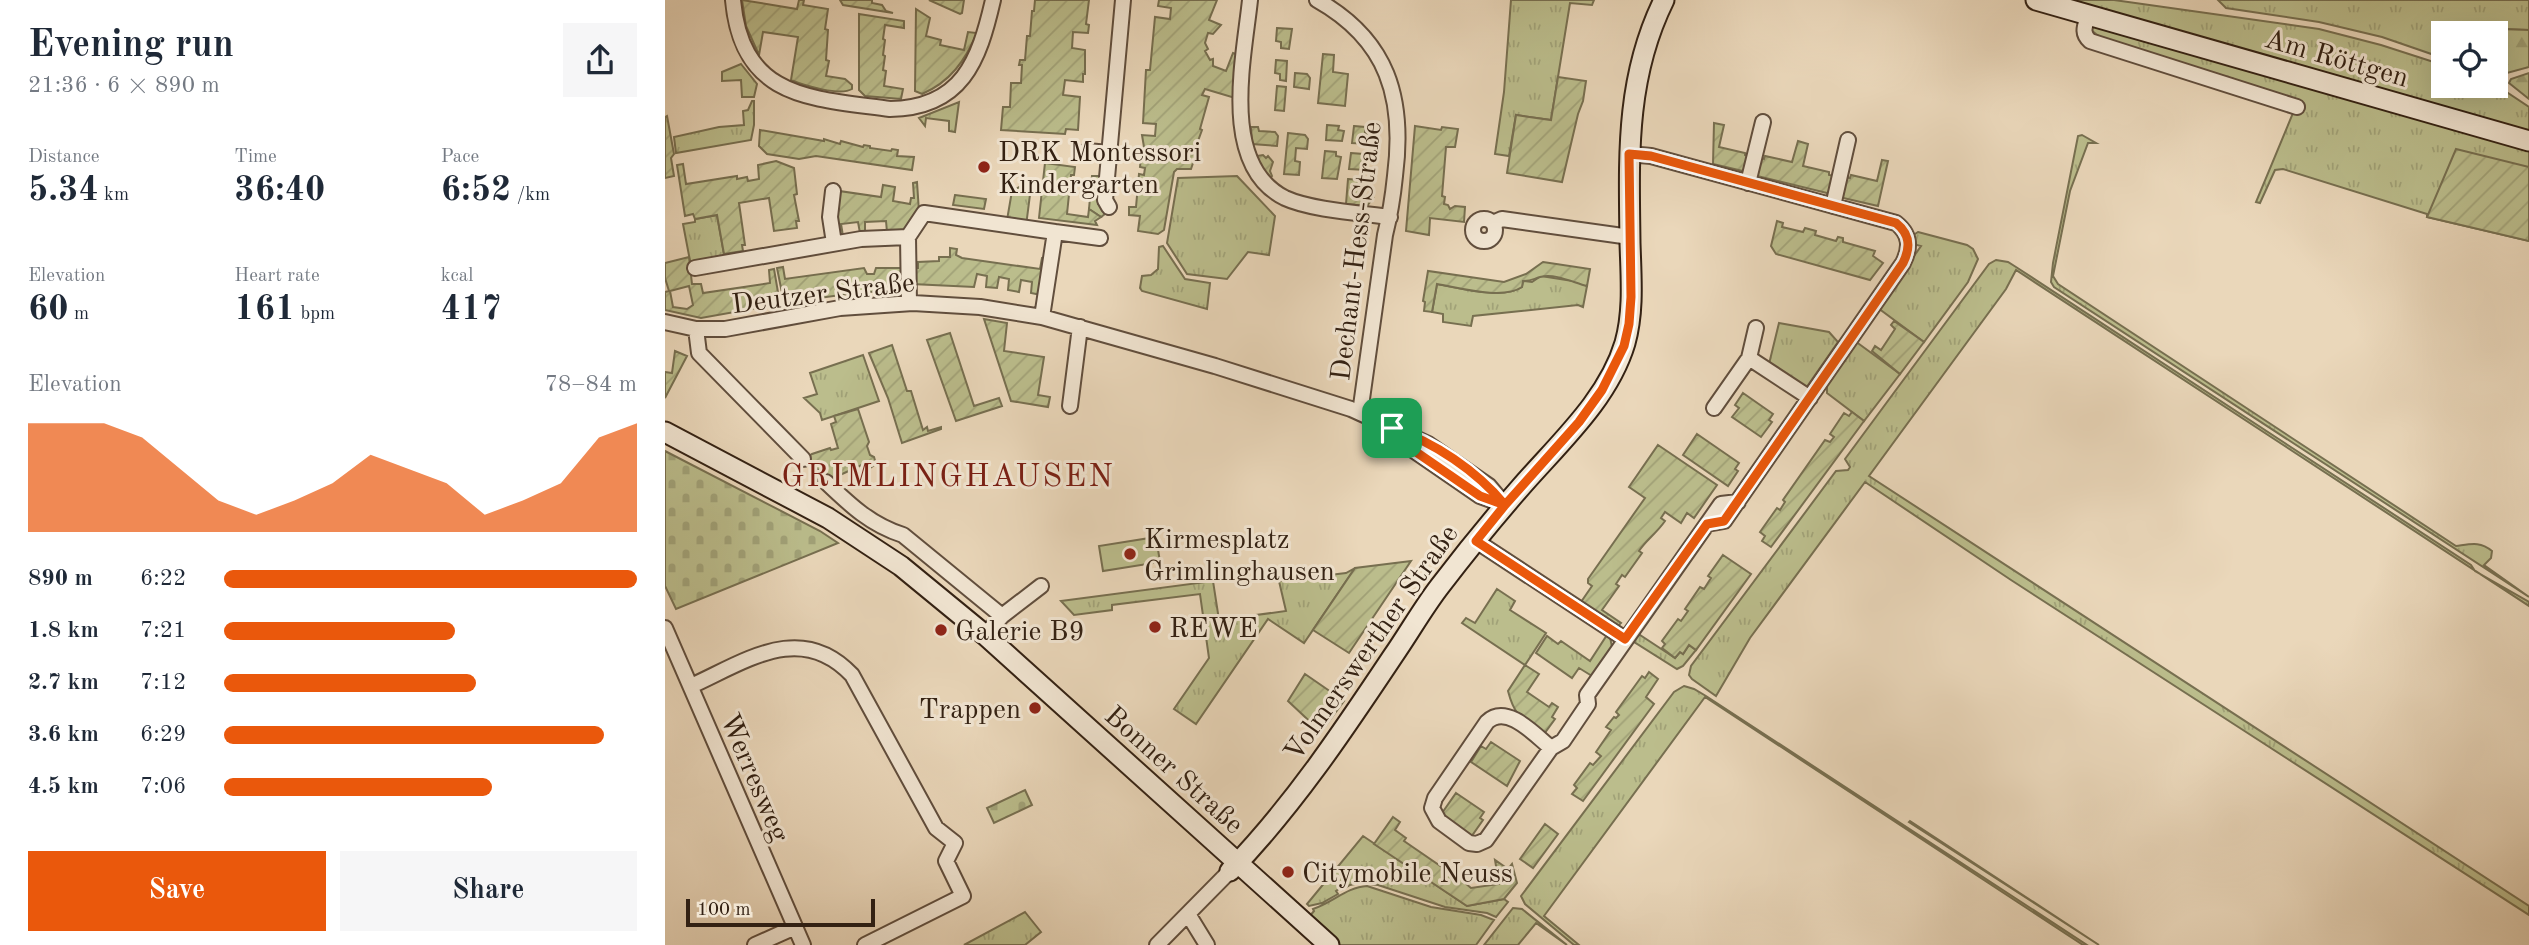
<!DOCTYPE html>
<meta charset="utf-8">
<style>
:root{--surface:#fff;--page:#f6f6f7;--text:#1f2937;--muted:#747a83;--accent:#ea580c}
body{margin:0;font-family:"Old Standard TT",serif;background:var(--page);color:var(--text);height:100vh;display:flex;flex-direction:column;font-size:26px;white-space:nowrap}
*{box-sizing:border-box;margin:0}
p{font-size:23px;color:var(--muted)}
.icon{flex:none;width:38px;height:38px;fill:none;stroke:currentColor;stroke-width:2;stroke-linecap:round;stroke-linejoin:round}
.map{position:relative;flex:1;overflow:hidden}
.sheet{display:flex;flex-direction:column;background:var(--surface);width:665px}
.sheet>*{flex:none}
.fabs{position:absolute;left:1766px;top:21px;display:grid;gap:14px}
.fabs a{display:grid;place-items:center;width:77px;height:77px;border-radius:0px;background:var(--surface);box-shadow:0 7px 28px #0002;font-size:35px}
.scale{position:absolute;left:21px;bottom:18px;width:189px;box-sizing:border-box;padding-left:7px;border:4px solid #332113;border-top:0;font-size:19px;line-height:24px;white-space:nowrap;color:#332113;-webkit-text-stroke:5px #f1e5d2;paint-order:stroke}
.pin{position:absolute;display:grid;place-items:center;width:60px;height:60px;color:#fff;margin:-30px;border-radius:14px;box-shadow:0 4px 10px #0006}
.round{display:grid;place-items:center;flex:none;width:74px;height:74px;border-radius:0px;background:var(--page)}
.head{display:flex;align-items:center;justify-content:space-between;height:119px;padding:0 28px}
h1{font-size:38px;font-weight:700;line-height:52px}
.stats{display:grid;grid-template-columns:repeat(3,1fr);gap:10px;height:119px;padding:7px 28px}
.stats div{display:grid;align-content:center}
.stats b{font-size:35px;font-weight:700}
.stats small{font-size:19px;font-weight:400}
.stats p{font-size:19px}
.chart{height:196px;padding:14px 28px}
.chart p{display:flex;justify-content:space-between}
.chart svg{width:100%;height:126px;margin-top:7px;fill:var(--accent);opacity:.7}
.action{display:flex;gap:14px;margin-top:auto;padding:14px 28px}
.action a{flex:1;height:80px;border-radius:0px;background:var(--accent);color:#fff;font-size:28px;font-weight:700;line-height:80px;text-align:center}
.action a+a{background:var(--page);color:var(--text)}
ul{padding:0 28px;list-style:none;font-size:23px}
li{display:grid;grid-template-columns:112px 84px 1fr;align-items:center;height:52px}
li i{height:18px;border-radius:9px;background:var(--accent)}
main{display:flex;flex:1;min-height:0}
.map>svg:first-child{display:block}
</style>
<main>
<section class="sheet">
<div class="head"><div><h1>Evening run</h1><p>21:36 · 6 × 890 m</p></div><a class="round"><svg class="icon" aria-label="share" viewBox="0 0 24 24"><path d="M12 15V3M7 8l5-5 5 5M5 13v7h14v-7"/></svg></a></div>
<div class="stats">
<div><p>Distance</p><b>5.34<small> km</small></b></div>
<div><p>Time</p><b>36:40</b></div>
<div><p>Pace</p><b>6:52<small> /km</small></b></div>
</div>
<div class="stats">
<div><p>Elevation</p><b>60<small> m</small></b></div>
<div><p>Heart rate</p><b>161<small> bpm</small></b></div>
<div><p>kcal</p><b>417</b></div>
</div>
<div class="chart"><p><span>Elevation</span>78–84 m</p>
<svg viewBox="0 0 160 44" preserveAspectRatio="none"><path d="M0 44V6L10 6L20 6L30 11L40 22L50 33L60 38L70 33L80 27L90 17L100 22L110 27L120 38L130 33L140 27L150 11L160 6V44z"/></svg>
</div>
<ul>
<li><b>890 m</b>6:22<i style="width:100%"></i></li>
<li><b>1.8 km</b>7:21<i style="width:56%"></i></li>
<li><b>2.7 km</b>7:12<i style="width:61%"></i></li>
<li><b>3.6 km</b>6:29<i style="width:92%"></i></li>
<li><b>4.5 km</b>7:06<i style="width:65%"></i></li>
</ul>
<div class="action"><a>Save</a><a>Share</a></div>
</section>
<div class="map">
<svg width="1864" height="945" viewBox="0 0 1864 945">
<defs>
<pattern id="grass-tufts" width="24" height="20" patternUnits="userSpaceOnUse" patternTransform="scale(1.75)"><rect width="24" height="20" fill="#bbbd8c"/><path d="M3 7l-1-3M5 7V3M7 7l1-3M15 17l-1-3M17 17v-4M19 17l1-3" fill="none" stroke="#a1a278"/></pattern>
<pattern id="forest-firs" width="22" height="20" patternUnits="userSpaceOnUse" patternTransform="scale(1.75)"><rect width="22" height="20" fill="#bbbd8c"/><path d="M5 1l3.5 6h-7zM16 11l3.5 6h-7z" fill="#a1a278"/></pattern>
<pattern id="cemetery-stones" width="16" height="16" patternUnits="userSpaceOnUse" patternTransform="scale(1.75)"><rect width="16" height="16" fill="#bbbd8c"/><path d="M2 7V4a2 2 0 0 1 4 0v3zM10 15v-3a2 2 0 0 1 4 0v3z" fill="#a1a278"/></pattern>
<pattern id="garden-furrows" width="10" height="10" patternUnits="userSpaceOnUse" patternTransform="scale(1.75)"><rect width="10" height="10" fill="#bbbd8c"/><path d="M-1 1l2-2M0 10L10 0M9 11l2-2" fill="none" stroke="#a1a278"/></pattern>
</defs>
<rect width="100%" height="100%" fill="#ead7ba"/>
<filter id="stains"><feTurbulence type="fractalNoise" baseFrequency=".00286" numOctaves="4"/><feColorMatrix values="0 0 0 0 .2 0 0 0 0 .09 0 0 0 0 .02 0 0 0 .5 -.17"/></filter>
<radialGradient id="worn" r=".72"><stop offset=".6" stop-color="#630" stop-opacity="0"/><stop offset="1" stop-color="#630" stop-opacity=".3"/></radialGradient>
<path fill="url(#grass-tufts)" stroke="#776f50" stroke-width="2" d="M846 0H929L927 5 905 3 886 120 851 115 844 156 830 154 839 92Z
M1388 0H1449L1654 29 1716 45 1778 65V86L1831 85 1864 107V136Z
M1553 0H1864V30L1806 28 1803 33H1778V58L1717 37 1654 22 1561 8Z
M1430 24 1864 149V241L1762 217V214L1618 169 1610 170 1595 203 1591 202 1633 101 1440 41 1426 30Z
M76 64 92 84 89 97H77L76 80 57 81V72Z
M87 101H89V125L86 140 11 153 9 137 54 127 79 125 78 111 83 110Z
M294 102 290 132 284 131V121L261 118 260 126 254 118Z
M1417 135 1431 143H1423L1405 191 1388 276 1393 284 1791 546C1806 544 1815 541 1827 551L1826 558 1819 565 1864 597 1389 287 1386 282 1388 263 1413 136Z
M427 176H436L433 204 441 206 440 214 436 217 424 209Z
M572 176 610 216 604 255 583 252 562 279 522 274 502 243 513 178Z
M356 186 366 187 361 226 342 220 347 191Z
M290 195 321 199 319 209 288 205Z
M52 215 60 260 26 266 18 224 30 222V219Z
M1253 232 1302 245 1308 249 1313 259 1303 282 1259 342 1213 308 1256 246 1248 244 1247 236Z
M498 246 520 279 545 283 542 309 477 291 475 288 477 276 486 275 493 269 494 247Z
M1331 260 1343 262 1351 267 1806 565 1810 571 1864 602V606L1351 270 1341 289 1204 476 1864 906V915L1346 580 1200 482 1085 638 1051 696 1027 679 1024 675 1026 666 1171 471 1183 470 1185 467 1180 459 1324 264Z
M876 276 914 282 922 286 918 307 913 305 808 316 806 326 778 322V314L767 312 772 284C795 288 837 300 857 287L858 281 867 282Z
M1114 323 1164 332 1173 342 1141 388 1104 364Z
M1190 341 1235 374 1199 421 1162 393V378Z
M198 355 214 401 157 420 155 413 139 398 152 394 145 373Z
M690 568 639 643 603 619 531 724 509 709 544 658 535 594 447 605V610L409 615 396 601 548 581 554 620 621 611 614 581 681 573Z
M832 589 850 601 845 610 881 633 860 665 797 623 801 618 810 623Z
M942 635 945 637 947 647 927 676 914 668 907 678 871 653 882 636 893 644 896 641 925 661Z
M968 635H975L1010 658 1015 652 1018 654 1024 645 1031 650 1018 666 1012 669 966 640Z
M1019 686 1029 689 1041 696 1422 945H1418L1040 697 879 916 914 945H909L860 904 856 896 1009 692Z
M1245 821 1434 945 1244 822Z
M698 836 802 906 839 899 843 902 831 917 822 913 780 907 713 885 695 883 685 885 677 890 675 888 671 891 673 894 657 903 644 906 642 904Z
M702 886 766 907 816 915 829 920 811 945H675L644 917 649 911 648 909C667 903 682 887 702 886Z
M848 908 857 909 902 945 871 923 853 945H819Z
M360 912 376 932 360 945H299Z"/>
<path fill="url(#forest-firs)" stroke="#776f50" stroke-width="2" d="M1806 28 1864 30V67L1831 76 1830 33H1803Z
M1864 73V99L1844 83 1846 79Z"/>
<path fill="url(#cemetery-stones)" stroke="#776f50" stroke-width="2" d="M0 451 155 531 173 543 11 609 0 586Z
M360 790 367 805 329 823 322 808Z"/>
<path fill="url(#garden-furrows)" stroke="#776f50" stroke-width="2" fill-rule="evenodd" d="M77 0 132 9 134 0H139L138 5 163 9 160 29 163 30 161 60 164 61 161 76 180 79 187 85V89C175 96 140 86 126 80L133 37 98 32 94 55 81 26Z
M175 0H207V3L217 5 221 11 228 13 178 5Z
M264 0H299L297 13 295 14Z
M370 0H424L421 24 424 25 423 33 408 32 407 48 420 50V74H418V82L400 80 398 95 415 97 413 130 401 129 400 134 336 130 338 107H345L346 83H356L357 65H354L355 60H360L362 36H365L367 11H369Z
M494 0H552L544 20 556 25 548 34 543 33 540 43 543 49 540 51 545 60 548 59V66L561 71 568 53 574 55 570 98 540 89 537 95 544 97 535 129 537 130 533 141 535 142 526 169H512L509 172 499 230 493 234 473 231 475 216 464 215V207H471L474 174 479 175 480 168 475 167 477 148 479 147 477 135 490 136 491 124 478 123 481 70H485L490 17 505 19 506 8 493 6Z
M251 9 265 18 261 36 276 40 275 45 299 50 303 32 312 33C300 61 285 82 257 94L250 91Z
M194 14 239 21V28L220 25 218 39 220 40 218 55 220 56 218 70 221 71 219 86 238 89 236 99 200 96 194 90Z
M612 28 627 29 624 49 616 48V42L611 41Z
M658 54 669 55 668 72 683 74 680 106 653 103Z
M611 60 622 61 621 81 615 80V74L610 73Z
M630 73 642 74 645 78 644 89 629 87Z
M893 77 921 81 918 101 913 114 897 182 842 173 851 115 886 120Z
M612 86 621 87 619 111 610 110Z
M2 116 9 154 6 158 9 176 0 178V117Z
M1049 123 1059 125 1054 147 1080 153V155L1086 157 1082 172 1048 164Z
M662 125 674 126 673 130 679 131 677 141 661 140Z
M689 126 700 127V133L705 134 704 144 687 143Z
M750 126 776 130 777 127 793 129 790 147H781L777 196 780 197 779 204 783 205 785 209 790 206 800 207 799 222 765 218 764 235 741 231Z
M586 127H593L594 131 610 132 613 136 612 146 587 144Z
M95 130 159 141V139L175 144 176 141 198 147 199 145 205 146V148L226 151 227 149 233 150 232 156 249 157 247 170 151 156 134 159 102 154 94 146Z
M623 133 640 135 643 139 642 149 631 148 630 161 635 162 634 175 619 174Z
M1133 141 1143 144 1138 166 1164 172V175L1170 176 1166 194 1088 175 1093 157 1099 159 1100 156 1127 162Z
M1791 149 1864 167V241L1762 217Z
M587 151H590L592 156 598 155 601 158 603 156 608 162 605 171 607 176 603 180Z
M660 151 671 152V156L676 157 672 179 657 178Z
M686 153 698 154 697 159 702 160 701 170 684 169Z
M1217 160 1223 161 1213 206 1174 197 1179 177 1185 178 1186 175 1212 181Z
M111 161 129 168 132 194 129 195 134 221H131L132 228 109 231 104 198 74 203 80 245H77L78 251 59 254 52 215 30 219 28 214 20 216 12 165 18 164 21 184 72 176V179L82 177 83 181 94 179 93 165Z
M380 163 410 167 409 175H406L402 214 423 217 424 209 436 217 430 221 432 225 374 218Z
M683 179 695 180 694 185 700 186 699 197 708 198 702 206 681 204Z
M252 182 254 212 240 231 222 232 221 221 200 222V233H195L193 222 176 224 178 236 174 234 171 215 174 191 216 197 218 185 230 187 228 201 245 204 246 198H249L248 183Z
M1112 221 1118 223 1117 227 1138 232 1140 228 1151 231 1150 235 1171 241 1173 237 1178 238V242L1210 251 1208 256 1218 263 1205 280 1111 254 1106 246Z
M285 248 292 249 291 255 297 258 375 269 377 258H382L376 295 366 293 367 282 356 280 354 292 343 290 344 279 334 277 332 288 321 287 322 276 312 274 309 287 247 284V268H253V262L274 261V257H285Z
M24 257 27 284H36L38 293 105 283 104 270 109 269 115 304 36 318 0 310V292L4 291 0 278V263ZM24 286 28 305 22 309 8 307 5 291Z
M878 262 925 269 922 286C909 283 891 273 875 277 868 279 867 281 858 281L857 287C838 300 796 288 772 284L767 312 759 311 760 302 758 301 763 271 839 282 861 274Z
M118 267 120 279 199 268 202 274H209L211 268H238V291L197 292 119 303 112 268Z
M319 319 342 323 339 351 379 357 373 395 385 397 383 407 346 401Z
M1229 321 1259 342 1235 374 1207 351 1210 346 1216 350 1230 329 1226 325Z
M285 333 309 406 334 398 337 406 291 421 262 340Z
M227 345 242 391H246L258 430 262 427 263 431 276 427V429L237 443 223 398 204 353Z
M10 351 22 356 0 398V372L7 373Z
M1078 393 1108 414 1104 420 1107 422 1096 437 1067 417 1074 408 1070 405Z
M193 409 204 442 202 446 205 455 209 457 211 464 205 468 199 464 164 480 141 458 147 454 165 448 166 450 173 448 166 424 171 422 169 416Z
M1187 412 1199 421 1106 547 1097 541 1100 536 1095 532 1112 508 1115 510 1120 502 1118 500 1160 440 1165 442 1169 437 1165 434 1179 413 1184 416Z
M1032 434 1074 463 1070 469 1073 471 1063 486 1018 455Z
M993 445 1052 485 1029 518 1022 513 1016 523 1000 512 996 518 1000 521C991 534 981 540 974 551L977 553 960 577 957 575 951 584 954 586 937 610 956 623 952 627 916 602 927 586 923 583V579L980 498 964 487Z
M1058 555 1086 574 1031 650 1024 645 1018 654 1015 652 1010 658 997 648 1000 644 997 641 1013 619 1016 621 1023 611 1020 609 1035 587 1039 589 1046 578 1043 576Z
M746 561 684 653 648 630 690 568Z
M860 665 874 674 862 692 884 707 887 703 893 707 887 717 890 719 879 734C858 719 850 718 843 691Z
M984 672 993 679 981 697 989 704 918 801 907 794 912 788 909 785 925 763 928 765 936 756 931 752 946 730 941 727 949 717 951 718 954 715 951 712 977 676 980 678Z
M640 674 679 701 656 732 623 701Z
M826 742 855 761 842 786 806 762 816 746 821 749Z
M791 793 819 812 815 818 818 820 806 837 775 816Z
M728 817 735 822 730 830 741 838 739 841 790 876 797 872 800 883 806 888 834 884 830 860 843 869 847 864 852 883 839 899 802 906 709 844Z
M880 824 893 834 868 868 855 859Z"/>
<path fill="#bbbd8c" stroke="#776f50" stroke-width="2" d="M491 537 495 562 438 571 434 546Z"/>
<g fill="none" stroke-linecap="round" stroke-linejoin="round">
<defs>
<path id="street" d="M68 0C77 99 145 98 225 109 297 108 314 61 328 0
M585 0C579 58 554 165 620 198 646 210 695 213 725 217
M652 0C723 40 740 98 730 176 728 196 725 215 720 235L695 413
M1423 16C1420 26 1416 33 1425 41L1632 107
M422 151 444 153
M964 154 986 156 1231 223C1245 234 1246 247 1238 263L1059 521 1042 524
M1083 183 1098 122
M168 191 165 217 169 243
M1168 206 1183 140
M444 207 440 200 458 0
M808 230a11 11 0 1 1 22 0a11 11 0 1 1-22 0Z
M828 223 837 219 965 237
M390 232 435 238
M30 268 196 239 243 237
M244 303 243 237 259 213 390 232 377 317
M0 322 31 329H60L175 308 248 303 315 307 377 317 550 366 686 409 763 444 824 486 840 505
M31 329 34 353 138 459
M1084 358 1091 328
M405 406 415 327
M1049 408 1084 358 1145 398
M727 428 738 443 815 496 837 504
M161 482C185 505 206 525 238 535L337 616
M811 541 960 639
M0 628 138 945
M320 635 337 616 376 586
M26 686C81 661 136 621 187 675L271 828 290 843 281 861 298 896 200 945
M886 748C870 735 842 703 822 722L770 798 767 808 774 821 804 843 812 844 821 840 886 748 898 741 923 704 922 695 1056 504 1073 502
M523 914 542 945
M90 945 130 927
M492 945 565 871"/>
<path id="secondary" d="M1371 0 1864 141
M0 432 163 518 236 566 320 635 664 945
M565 871C628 806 678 731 728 656 744 633 758 608 775 586 801 552 827 520 855 488 893 444 943 400 960 343 969 311 966 277 965 243 964 158 960 79 999 0"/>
</defs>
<use href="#street" stroke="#614e3d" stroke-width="18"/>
<use href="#secondary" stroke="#332113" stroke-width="23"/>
<use href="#street" stroke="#f1e5d2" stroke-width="14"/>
<use href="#secondary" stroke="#f1e5d2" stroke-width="19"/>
</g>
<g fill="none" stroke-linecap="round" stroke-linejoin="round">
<defs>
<path id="route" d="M727 428 738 443 815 496 840 505 811 541 960 639 1042 524 1059 521 1238 263C1246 247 1245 234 1231 223L986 156 964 154 966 297 964 324 959 346 937 390 914 422 840 505C812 471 769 442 727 428"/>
</defs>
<use href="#route" stroke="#fff" stroke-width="14"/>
<use href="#route" stroke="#ea580c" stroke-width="9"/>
</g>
<g fill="#8f2418" stroke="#f1e5d2" stroke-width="2.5">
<circle cx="319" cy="167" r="7"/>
<circle cx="465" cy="554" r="7"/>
<circle cx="490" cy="627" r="7"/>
<circle cx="276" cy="630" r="7"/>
<circle cx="370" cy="708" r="7"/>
<circle cx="623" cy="872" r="7"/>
</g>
<g text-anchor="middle" stroke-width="6" stroke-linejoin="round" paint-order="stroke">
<g font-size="28" fill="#332113" stroke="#f1e5d2">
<text transform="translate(1672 57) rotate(16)" y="10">Am Röttgen</text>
<text transform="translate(690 251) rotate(-83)" y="10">Dechant-Hess-Straße</text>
<text transform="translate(158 292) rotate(-7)" y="10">Deutzer Straße</text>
<text transform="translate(705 642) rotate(-55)" y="10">Volmerswerther Straße</text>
<text transform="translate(510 769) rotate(42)" y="10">Bonner Straße</text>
<text transform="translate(91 777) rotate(67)" y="10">Werresweg</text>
</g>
<g font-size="28" fill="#332113" stroke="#f1e5d2" text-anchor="start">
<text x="333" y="161">DRK Montessori<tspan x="333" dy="32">Kindergarten</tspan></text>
<text x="479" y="548">Kirmesplatz<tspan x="479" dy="32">Grimlinghausen</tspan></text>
<text x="504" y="637">REWE</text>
<text x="290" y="640">Galerie B9</text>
<text x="356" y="718" text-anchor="end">Trappen</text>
<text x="637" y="882">Citymobile Neuss</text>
</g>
<g font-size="32" letter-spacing="2" fill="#7a1f14" stroke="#f1e5d2">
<text x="283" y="486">GRIMLINGHAUSEN</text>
</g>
</g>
<rect width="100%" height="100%" filter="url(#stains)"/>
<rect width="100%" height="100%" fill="url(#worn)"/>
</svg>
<div class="fabs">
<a><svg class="icon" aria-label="locate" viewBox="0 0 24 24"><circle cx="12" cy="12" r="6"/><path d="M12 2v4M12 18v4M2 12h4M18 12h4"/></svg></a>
</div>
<div class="scale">100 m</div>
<div class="pin" style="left:727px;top:428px;background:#1e9e55"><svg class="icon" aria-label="arrive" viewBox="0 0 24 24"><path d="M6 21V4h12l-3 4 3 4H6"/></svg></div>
</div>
</main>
